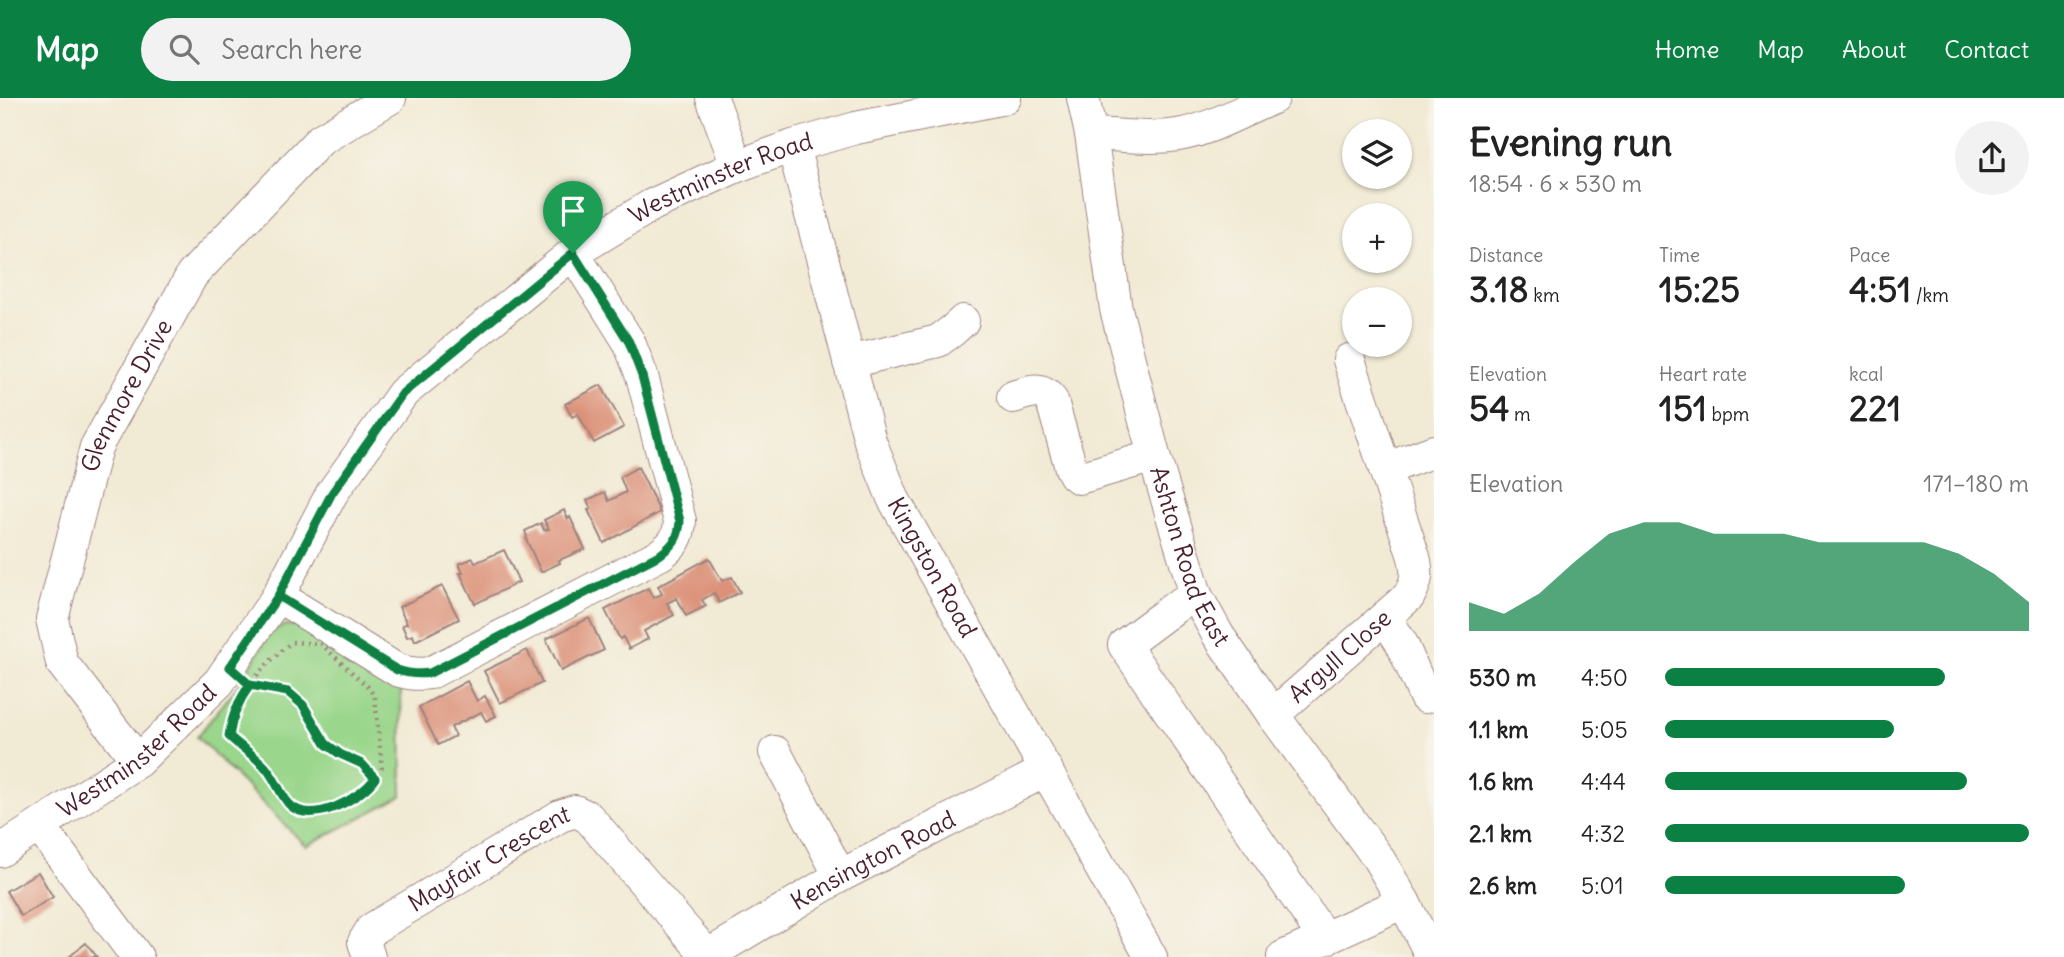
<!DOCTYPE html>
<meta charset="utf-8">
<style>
:root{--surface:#fff;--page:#f2f2f2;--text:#222;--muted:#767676;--accent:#0b8043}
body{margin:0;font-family:Delius,sans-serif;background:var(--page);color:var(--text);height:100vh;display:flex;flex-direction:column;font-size:26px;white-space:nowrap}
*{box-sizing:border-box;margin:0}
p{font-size:23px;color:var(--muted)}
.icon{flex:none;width:38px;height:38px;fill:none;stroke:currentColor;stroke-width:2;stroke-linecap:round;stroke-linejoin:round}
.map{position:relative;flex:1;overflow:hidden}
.drawer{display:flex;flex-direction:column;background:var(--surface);width:630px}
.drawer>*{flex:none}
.fabs{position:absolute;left:1342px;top:21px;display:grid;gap:14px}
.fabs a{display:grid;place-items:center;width:70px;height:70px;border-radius:50%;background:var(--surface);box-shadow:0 2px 5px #0004;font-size:35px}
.pin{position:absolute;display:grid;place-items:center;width:60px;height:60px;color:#fff;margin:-72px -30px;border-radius:50% 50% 50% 0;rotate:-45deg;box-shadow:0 0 7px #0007}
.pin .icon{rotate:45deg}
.round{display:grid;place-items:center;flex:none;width:74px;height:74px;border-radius:37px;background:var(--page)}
.overview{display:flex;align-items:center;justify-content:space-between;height:119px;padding:0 35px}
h1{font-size:38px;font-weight:700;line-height:52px}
.metrics{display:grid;grid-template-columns:repeat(3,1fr);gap:10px;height:119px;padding:7px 35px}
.metrics div{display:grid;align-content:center}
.metrics b{font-size:35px;font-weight:700}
.metrics small{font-size:19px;font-weight:400}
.metrics p{font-size:19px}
.chart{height:196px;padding:14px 35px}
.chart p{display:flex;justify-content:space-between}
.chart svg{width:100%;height:126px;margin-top:7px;fill:var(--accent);opacity:.7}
ul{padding:0 35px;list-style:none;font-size:23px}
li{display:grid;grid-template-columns:112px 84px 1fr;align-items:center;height:52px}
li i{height:18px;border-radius:9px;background:var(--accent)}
header{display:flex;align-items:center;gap:42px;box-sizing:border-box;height:98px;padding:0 35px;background:var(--accent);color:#fff}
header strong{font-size:33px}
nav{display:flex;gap:38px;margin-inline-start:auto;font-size:24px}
.search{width:490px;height:63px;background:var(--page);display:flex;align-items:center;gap:18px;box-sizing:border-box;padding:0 24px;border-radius:38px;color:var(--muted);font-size:26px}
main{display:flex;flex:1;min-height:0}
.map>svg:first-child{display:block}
</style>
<header>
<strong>Map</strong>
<div class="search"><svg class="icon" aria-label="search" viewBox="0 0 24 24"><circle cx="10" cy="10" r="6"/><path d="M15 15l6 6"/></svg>Search here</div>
<nav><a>Home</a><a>Map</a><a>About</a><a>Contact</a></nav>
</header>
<main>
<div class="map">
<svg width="1434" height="859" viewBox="0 0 1434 859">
<rect width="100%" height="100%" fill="#f7f3e8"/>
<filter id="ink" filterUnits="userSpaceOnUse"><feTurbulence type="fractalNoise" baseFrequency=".0143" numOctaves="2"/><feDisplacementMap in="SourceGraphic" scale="14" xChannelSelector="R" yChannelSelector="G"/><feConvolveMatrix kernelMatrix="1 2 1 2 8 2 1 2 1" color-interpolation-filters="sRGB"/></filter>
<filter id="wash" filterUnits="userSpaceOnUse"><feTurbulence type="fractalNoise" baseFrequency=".00686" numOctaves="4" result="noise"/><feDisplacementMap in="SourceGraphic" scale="28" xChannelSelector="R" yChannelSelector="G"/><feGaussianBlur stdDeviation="1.57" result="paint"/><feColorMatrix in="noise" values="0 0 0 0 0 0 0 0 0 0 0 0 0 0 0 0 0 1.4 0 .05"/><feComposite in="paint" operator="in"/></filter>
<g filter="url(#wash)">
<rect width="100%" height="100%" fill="#f1ead4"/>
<path fill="#9ad68b" stroke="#727a5b" stroke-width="2" d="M286 527 301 528 401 584 402 698 306 748 197 639 241 584 271 533Z"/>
<g id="blocks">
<path fill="#dc9279" d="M601 287 624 329 594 345 578 316 572 319 565 306Z
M638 369 660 414 604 445 588 412 591 411 587 402 605 394 609 403 626 394 620 379Z
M564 412 568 421 570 419 585 451 559 462 560 465 541 474 526 441 527 439 525 433 541 425 544 432 549 431 544 422Z
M504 452 519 484 475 506 460 475H463L459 466 473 460 475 465Z
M709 460 722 483 732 479 740 494 719 505 714 495 702 502 706 508 686 518 677 500 667 505 674 517 644 533 648 541 629 551 623 539 620 541 605 512 648 490 653 500 662 496 658 488Z
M442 488 459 521 415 543 413 537 407 539 402 527 407 526 399 509Z
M589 520 604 552 561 573 546 541Z
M527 552 542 585 500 605 484 573Z
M467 583 477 603 485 598 496 618 486 623 481 614 451 629 455 638 438 647 419 609Z
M38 774 53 799 21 818 6 793Z
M86 845 97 859H69Z"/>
</g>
</g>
<g filter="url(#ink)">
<use href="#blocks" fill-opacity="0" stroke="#9e8480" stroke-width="2"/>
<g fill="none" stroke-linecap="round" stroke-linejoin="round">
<defs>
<g id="minor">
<path d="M712 0 737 68"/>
<path id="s1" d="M1083 0 1091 36 1116 211 1154 358 1196 497 1218 537 1273 617 1378 760 1404 804 1432 859"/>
<path d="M1091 36C1120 37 1153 42 1183 36 1211 31 1246 11 1273 0"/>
<path id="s2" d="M793 48 870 343 893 400 1151 859"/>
<path d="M849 264 938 243 952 233 963 223"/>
<path d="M1013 299C1029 294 1041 288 1052 303L1071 370 1075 377 1079 380 1154 358"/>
<path d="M1385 371 1434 353"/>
<path d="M1196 497 1178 507 1124 547 1325 841"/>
<path d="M278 498 397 572C409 576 418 577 430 575L661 456C674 446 679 439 680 423L642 278 629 244 573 155"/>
<path d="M1385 519 1402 546 1425 599"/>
<path id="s3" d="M1273 617 1409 498C1417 483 1418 475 1414 459L1349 262"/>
<path d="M775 654 840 778"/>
<path id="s4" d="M138 663 62 565 52 521 96 349 192 177 320 42 390 0"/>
<path d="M40 729 137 859"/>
<path id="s5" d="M0 753 138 663 219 584 278 498 332 395 403 295 573 155 652 107 737 68 793 48 856 30 1005 0"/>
<path id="s6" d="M369 859 364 844 372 831 560 718 575 713 588 719 707 857"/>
<path id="s7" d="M705 859 840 778 1047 672"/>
<path d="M1283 859 1404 804"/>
</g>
</defs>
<use href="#minor" stroke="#9e8480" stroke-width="34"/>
<path stroke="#9e8480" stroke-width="4.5" stroke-dasharray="2 5" stroke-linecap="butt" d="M292 544 321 546 368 589 375 599 382 671 370 688 353 701 321 713 304 715 289 707 275 681 264 667 240 649 229 638C234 598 261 569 292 544Z
M251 587 288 594 303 607 326 646 340 656 362 665 375 680"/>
<use href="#minor" stroke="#fff" stroke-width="32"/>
</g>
</g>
<g fill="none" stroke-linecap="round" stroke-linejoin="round" filter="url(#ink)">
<defs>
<path id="route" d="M573 155 403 295 332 395 278 498 230 569 250 587C238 603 232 618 229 638 241 650 256 658 266 670 275 680 282 700 290 707 311 728 362 700 375 680L362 666 340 656 326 646 303 607 288 594 250 587 230 569 278 498 397 572C409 576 418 577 430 575L661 456C674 446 679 439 680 423L642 278 629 244 573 155"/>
</defs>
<use href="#route" stroke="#fff" stroke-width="14"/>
<use href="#route" stroke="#0b8043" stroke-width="9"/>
</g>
<g text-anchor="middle" stroke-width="5" stroke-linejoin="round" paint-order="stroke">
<g font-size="24" fill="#4a1f2b" stroke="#f7f3e8">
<text dy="8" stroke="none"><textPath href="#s5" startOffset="1008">Westminster Road</textPath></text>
<text dy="8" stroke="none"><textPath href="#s4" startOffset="406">Glenmore Drive</textPath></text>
<text dy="8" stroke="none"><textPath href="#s1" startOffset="472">Ashton Road East</textPath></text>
<text dy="8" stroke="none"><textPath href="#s2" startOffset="446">Kingston Road</textPath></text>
<text dy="8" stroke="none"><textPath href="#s3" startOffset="89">Argyll Close</textPath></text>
<text dy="8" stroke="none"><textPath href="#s5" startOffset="170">Westminster Road</textPath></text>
<text dy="8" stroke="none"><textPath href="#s7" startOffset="194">Kensington Road</textPath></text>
<text dy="8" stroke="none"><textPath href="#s6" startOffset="168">Mayfair Crescent</textPath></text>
</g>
</g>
</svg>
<div class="fabs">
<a><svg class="icon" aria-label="layers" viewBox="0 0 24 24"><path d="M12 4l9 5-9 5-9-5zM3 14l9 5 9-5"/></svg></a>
<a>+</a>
<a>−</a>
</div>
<div class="pin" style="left:573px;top:155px;background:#1e9e55"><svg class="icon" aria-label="arrive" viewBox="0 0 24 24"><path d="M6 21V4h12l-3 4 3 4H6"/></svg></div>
</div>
<section class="drawer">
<div class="overview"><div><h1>Evening run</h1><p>18:54 · 6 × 530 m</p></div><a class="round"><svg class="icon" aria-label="share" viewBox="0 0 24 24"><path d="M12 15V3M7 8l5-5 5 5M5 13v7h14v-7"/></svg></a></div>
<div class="metrics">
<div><p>Distance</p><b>3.18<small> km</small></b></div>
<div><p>Time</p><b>15:25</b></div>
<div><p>Pace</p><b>4:51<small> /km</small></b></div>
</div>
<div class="metrics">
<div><p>Elevation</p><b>54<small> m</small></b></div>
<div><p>Heart rate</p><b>151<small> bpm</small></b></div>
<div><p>kcal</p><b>221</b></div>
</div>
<div class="chart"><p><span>Elevation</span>171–180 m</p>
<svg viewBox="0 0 160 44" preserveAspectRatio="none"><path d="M0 44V34L10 38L20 31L30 20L40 10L50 6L60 6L70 10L80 10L90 10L100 13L110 13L120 13L130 13L140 17L150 24L160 34V44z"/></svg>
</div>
<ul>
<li><b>530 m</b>4:50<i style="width:77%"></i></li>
<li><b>1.1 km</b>5:05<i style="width:63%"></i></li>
<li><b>1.6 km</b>4:44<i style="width:83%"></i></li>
<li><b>2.1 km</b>4:32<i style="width:100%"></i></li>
<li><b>2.6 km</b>5:01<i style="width:66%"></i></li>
</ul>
</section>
</main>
